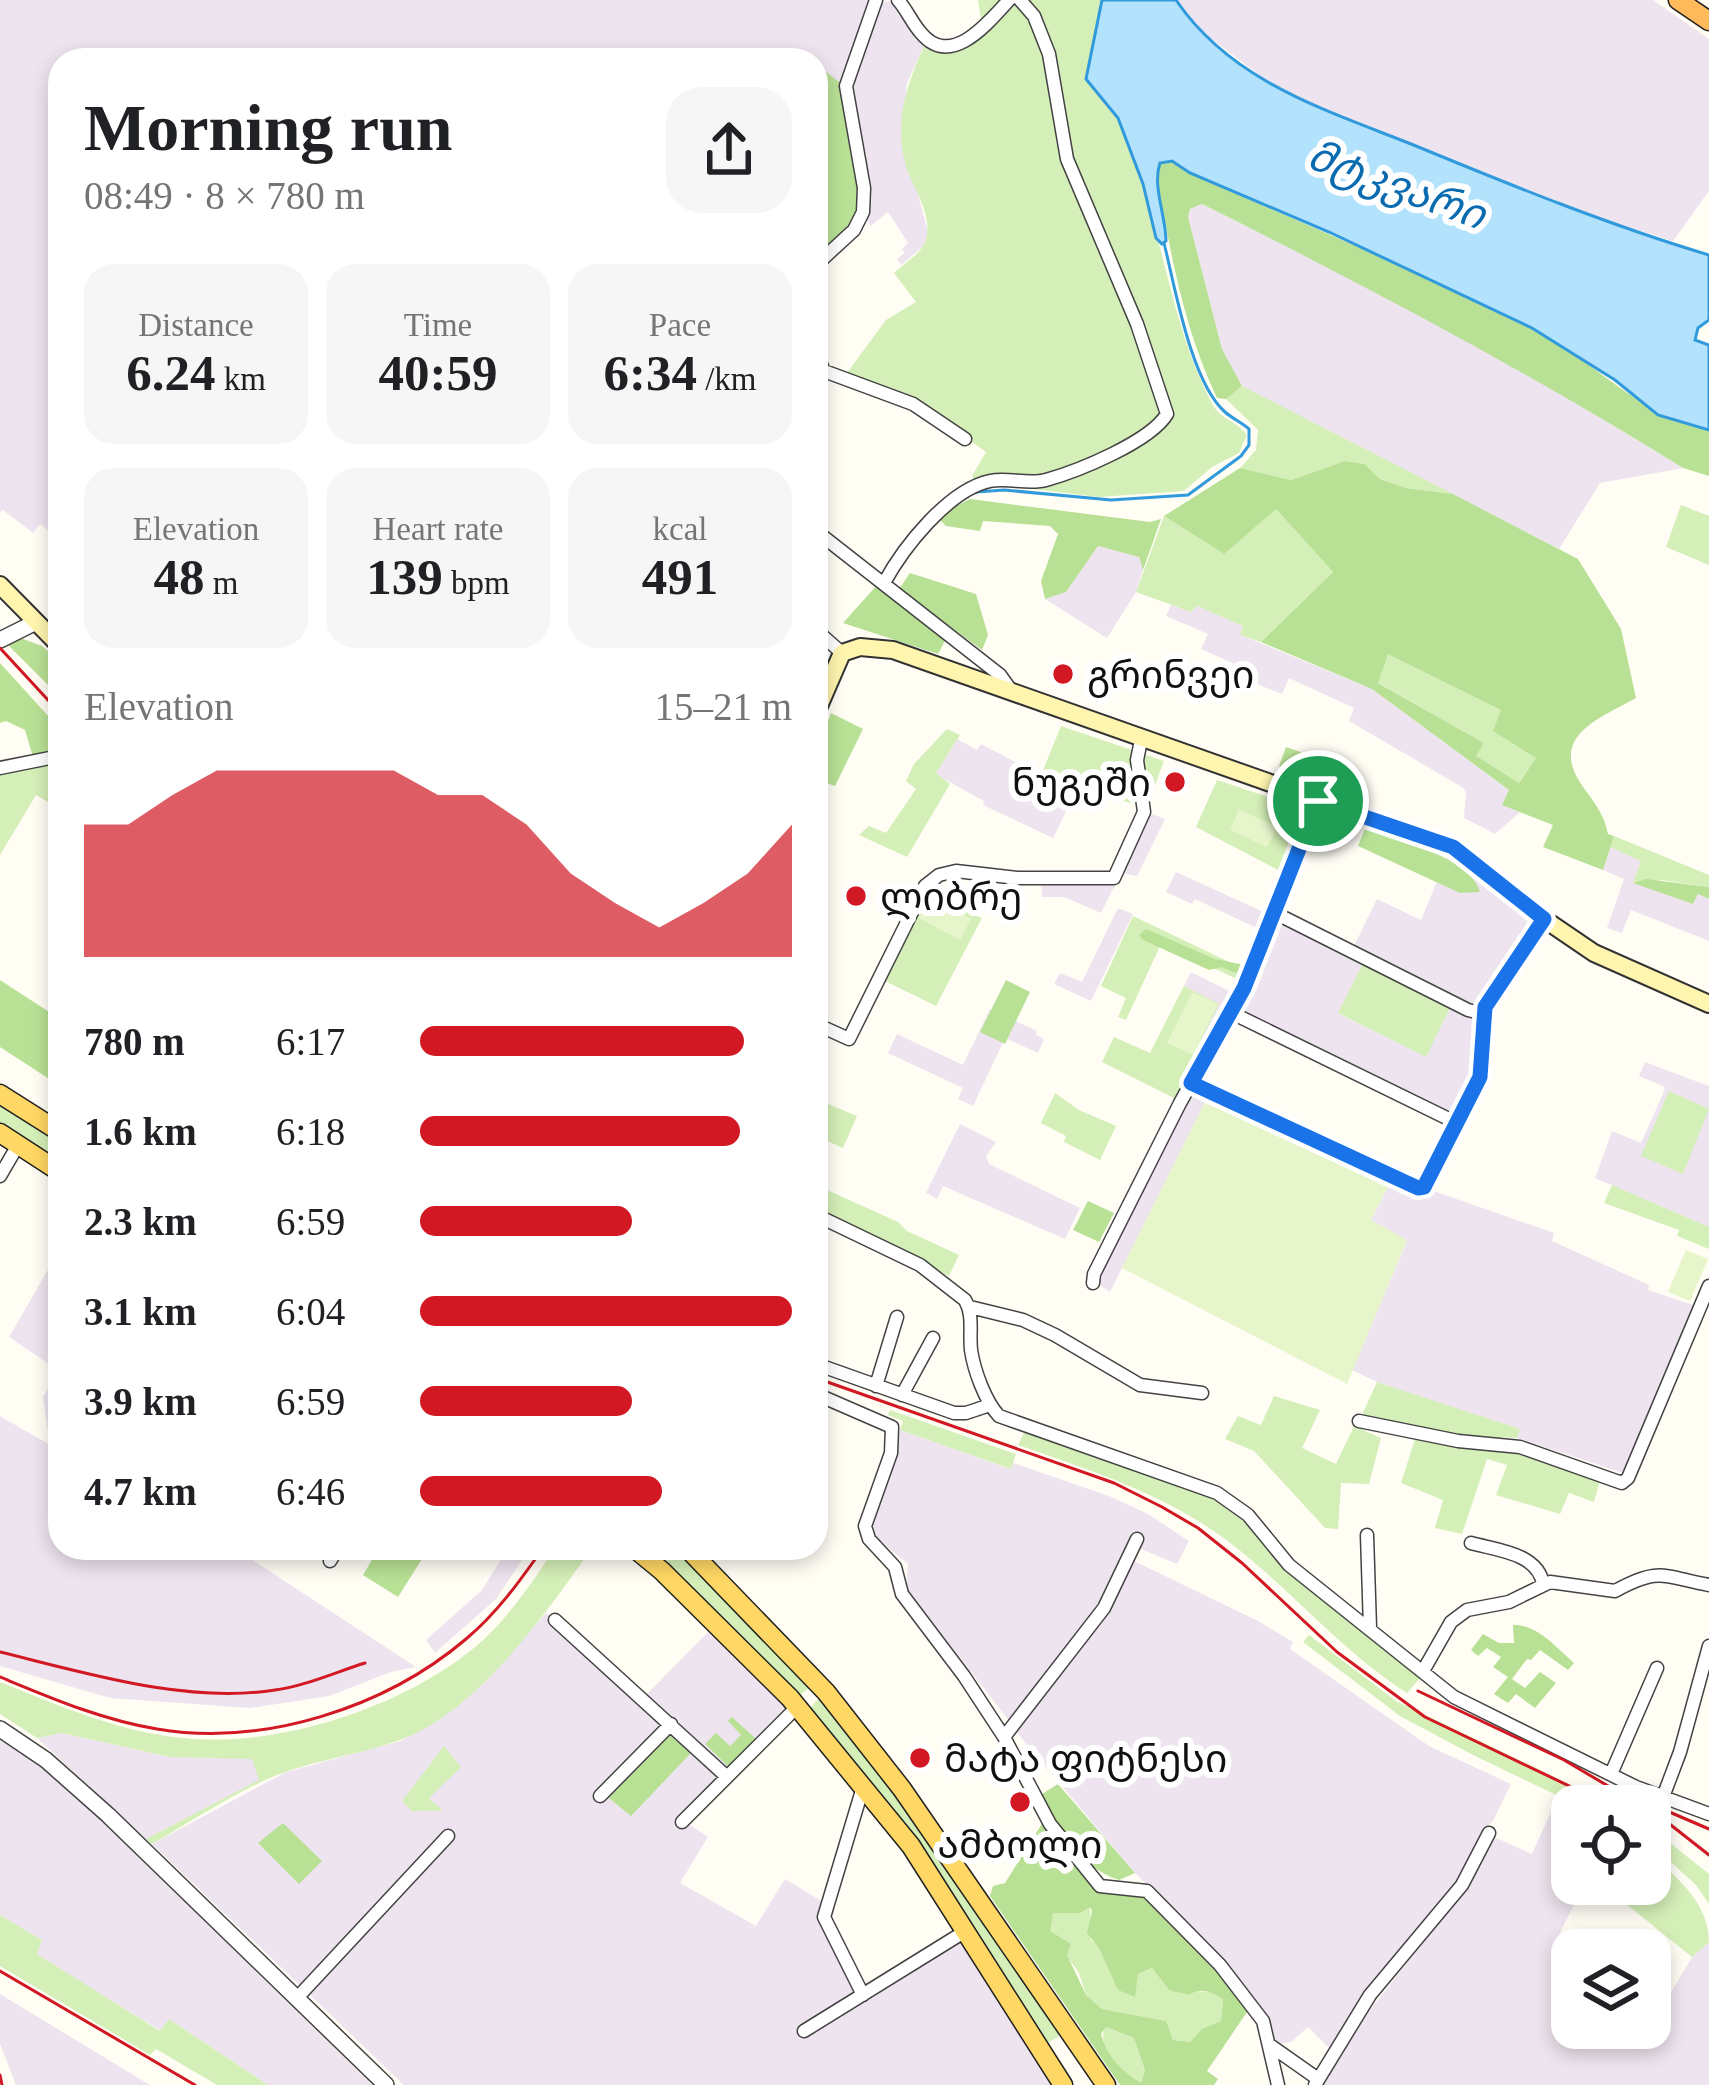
<!DOCTYPE html>
<meta charset="utf-8">
<style>
:root{--surface:#fff;--page:#f6f6f6;--text:#202124;--muted:#757577;--accent:#d11823}
body{margin:0;font-family:"Times New Roman","Noto Sans Georgian",serif;background:var(--page);color:var(--text);height:100vh;display:flex;flex-direction:column;font-size:45px;white-space:nowrap}
*{box-sizing:border-box;margin:0}
p{font-size:39px;color:var(--muted)}
.icon{flex:none;width:66px;height:66px;fill:none;stroke:currentColor;stroke-width:2;stroke-linecap:round;stroke-linejoin:round}
.map{position:relative;flex:1;overflow:hidden}
.drawer{position:absolute;left:48px;top:48px;width:780px;height:1512px;display:flex;flex-direction:column;background:var(--surface);border-radius:36px;box-shadow:0 6px 18px #0003}
.drawer>*{flex:none}
.buttons{position:absolute;left:1551px;top:1785px;display:grid;gap:24px}
.buttons a{display:grid;place-items:center;width:120px;height:120px;border-radius:24px;background:var(--surface);box-shadow:0 6px 18px #0003;font-size:60px}
.pin{position:absolute;display:grid;place-items:center;width:102px;height:102px;color:#fff;margin:-51px;border:6px solid #fff;border-radius:50%;box-shadow:0 3px 12px #0007}
.round{display:grid;place-items:center;flex:none;width:126px;height:126px;border-radius:36px;background:var(--page)}
.overview{display:flex;align-items:center;justify-content:space-between;height:204px;padding:0 36px}
h1{font-size:66px;font-weight:600;line-height:90px}
.stats{display:grid;grid-template-columns:repeat(3,1fr);gap:18px;height:204px;padding:12px 36px}
.stats div{display:grid;align-content:center;border-radius:30px;background:var(--page);text-align:center}
.stats b{font-size:51px;font-weight:600}
.stats small{font-size:33px;font-weight:400}
.stats p{font-size:33px}
.chart{height:336px;padding:24px 36px}
.chart p{display:flex;justify-content:space-between}
.chart svg{width:100%;height:216px;margin-top:12px;fill:var(--accent);opacity:.7}
ul{padding:0 36px;list-style:none;font-size:39px}
li{display:grid;grid-template-columns:192px 144px 1fr;align-items:center;height:90px}
li i{height:30px;border-radius:15px;background:var(--accent)}
.map>svg:first-child{display:block}
</style>
<div class="map">
<svg width="1709" height="2085" viewBox="0 0 1709 2085">
<rect width="100%" height="100%" fill="#fffdf4"/>
<path fill="#eee4ef" d="M0 0H868L864 12 872 21 881 3 889 1 896 4 924 46 906 85 917 190 928 232 925 245 901 265 897 259 905 253 902 249 908 243 888 212 871 226 860 210 816 60H60V540L40 524 33 533 3 510 0 512Z
M1176 0H1653L1709 39V191L1673 241 1568 209 1325 113 1279 90 1205 34Z
M1202 204 1399 303 1529 375 1683 468 1600 483 1559 549 1242 386 1222 349 1188 217 1190 209Z
M1098 546 1139 557 1143 570 1136 592 1107 638 1045 599 1066 592Z
M1171 605 1191 612 1197 606 1244 626 1241 635 1372 689 1510 791 1503 805 1520 812 1495 834 1464 818 1466 792 1462 787 1349 721 1354 708 1289 678 1282 694 1233 675 1237 665 1201 649 1208 634 1166 616Z
M957 739 977 750 981 744 1075 793 1053 838 983 805 984 801 935 774Z
M1147 812 1165 819 1137 876 1121 873Z
M1610 847 1642 861 1634 882 1693 904 1698 894 1709 899V941L1631 910 1622 933 1607 928 1624 879 1603 870Z
M1448 855 1474 870 1528 913 1531 921 1479 1010 1353 948 1377 899 1421 920Z
M1176 872 1270 915 1263 931 1195 899 1192 904 1166 892Z
M1041 881H1117L1101 913 1064 897H1042Z
M1118 908 1133 914 1091 1001 1054 984 1060 973 1082 982Z
M1281 920 1364 961 1339 1014 1426 1056 1452 1004 1479 1018 1477 1076 1457 1118 1238 1012Z
M1191 972 1235 994 1209 1043 1201 1039 1218 1004 1184 986Z
M990 1009 1037 1031 1036 1035 1044 1039 1038 1053 1005 1038 973 1106 958 1099 963 1088 888 1053 897 1034 963 1065Z
M1645 1062 1709 1086V1227L1595 1178 1612 1131 1641 1143 1663 1094 1665 1087 1639 1076Z
M1192 1088 1208 1096 1110 1292 1094 1281Z
M960 1124 996 1142 986 1156 989 1164 1080 1208 1065 1239 943 1186 937 1199 926 1193Z
M1391 1181 1428 1189 1554 1233 1552 1241 1649 1285 1648 1290 1693 1305 1623 1473 1517 1438 1520 1430 1377 1382 1352 1370 1407 1241 1371 1220Z
M60 1249V1548H234L416 1667 391 1672 329 1696 250 1708 110 1698 0 1666V1416L50 1445 43 1397 59 1371 9 1337Z
M900 1430 1010 1469 1013 1463 1109 1496 1148 1514 1189 1541 1177 1564 1127 1543 1094 1611 1010 1722 906 1588 908 1564 868 1531Z
M508 1548H530L496 1599 435 1653 426 1640 482 1590Z
M1130 1559 1258 1621 1293 1642 1290 1649 1429 1746 1511 1784 1493 1821 1484 1829 1468 1866 1381 1974 1331 2050 1308 2027 1291 2042 1277 2044 1269 2021 1230 1967 1135 1873 1014 1729Z
M546 1613 640 1701 712 1628 790 1703 680 1818 708 1837 680 1883 756 1926 785 1879 835 1909 831 1922 865 1991 959 1933 1059 2085H404L152 1844 286 1772 401 1741 483 1684Z
M62 1733 170 1757 252 1758 260 1780 146 1839 37 1738Z
M0 1739 63 1782 372 2085H268L169 2019 161 2031 36 1954 42 1940 0 1915Z
M1555 1803 1572 1812V1884H1584L1551 1951 1562 1958 1557 1968 1572 1977V2028H1650L1692 1957 1709 1942V2085H1323L1367 2014 1465 1889 1492 1836 1532 1854Z
M0 1994 140 2079 150 2085H16L0 2044Z"/>
<path fill="#d5efb8" d="M978 0H1102L1086 79C1095 92 1108 100 1115 115 1162 207 1164 314 1213 405 1220 419 1237 421 1247 435L1239 453 1212 467 1184 491 1099 497 1007 486 978 488 972 476 986 452 910 398 846 374 886 320 916 302 894 273C904 263 923 253 926 239 933 214 913 189 906 166 893 123 907 84 924 46 946 58 965 48 983 34Z
M1242 386 1453 494 1406 488 1380 479 1365 464 1345 461 1291 480 1240 468 1256 450 1258 430 1226 399Z
M1681 505 1709 516V565L1666 547Z
M1275 508 1333 572 1261 642 1240 635 1243 626 1197 606 1191 612 1136 592 1164 516 1224 554Z
M1388 653 1502 710 1536 758 1519 783 1475 756 1484 743 1377 682Z
M1061 726 1164 761 1148 804 1136 796 1129 803 1101 790 1083 795 1073 771 1056 780 1042 773Z
M947 729 960 735 936 773 950 784 907 857 859 835 869 826 886 833 916 789 906 781 914 764Z
M60 762V809L36 795 0 855V770Z
M1217 780 1310 811 1286 874 1196 827Z
M1614 836 1709 875V887L1662 880 1633 883 1641 861 1610 847Z
M929 891 982 918 936 1006 885 981Z
M1133 916 1242 968 1237 979 1161 944 1126 1020 1118 1017 1126 998 1101 986Z
M1364 961 1452 1004 1426 1057 1338 1013Z
M1184 986 1219 1004 1202 1038 1209 1043 1178 1100 1102 1062 1114 1037 1150 1053Z
M1669 1091 1709 1109 1683 1174 1641 1156Z
M1055 1093 1079 1110 1116 1126 1100 1160 1064 1142 1066 1136 1041 1123Z
M816 1099 857 1116 843 1148 816 1136Z
M0 1104 60 1142V1165L0 1127Z
M816 1185 898 1222 907 1231 959 1255 949 1276 816 1212Z
M1612 1185 1709 1227V1249L1677 1236 1679 1230 1604 1203Z
M1377 1382 1520 1429 1517 1438C1463 1436 1413 1434 1362 1415Z
M1274 1396 1320 1410 1302 1448 1336 1464 1354 1426 1381 1438 1369 1484 1341 1483 1338 1529 1325 1528 1254 1451 1225 1439 1238 1416 1261 1425Z
M890 1410 1016 1454 1011 1469 900 1430 903 1421 888 1415Z
M1025 1431 1215 1499 1245 1519 1421 1677 1407 1693C1340 1650 1292 1590 1229 1542 1166 1494 1092 1471 1018 1445Z
M1415 1439 1510 1451 1600 1481 1594 1502 1569 1493 1560 1514 1496 1495 1507 1465 1487 1459 1462 1534 1435 1528 1443 1500 1401 1483Z
M554 1548H592C548 1610 502 1676 439 1720 395 1750 340 1754 291 1770 245 1785 194 1820 152 1844L146 1839 259 1780 252 1759 170 1757 62 1733 37 1738 0 1714V1682C60 1706 119 1732 183 1738 279 1748 400 1708 474 1648 502 1626 536 1579 554 1548Z
M644 1548H677L682 1552 811 1686 800 1695 793 1693Z
M1309 1635 1396 1701 1615 1806H1579L1473 1755 1400 1716 1303 1642Z
M822 1695 905 1798 1060 2031 1058 2037 1047 2043 809 1709Z
M444 1746 461 1767 429 1798 443 1811H412L402 1801Z
M1650 1827 1709 1874V1904L1696 1885 1650 1843Z
M1650 1855C1678 1877 1709 1904 1709 1942L1692 1957 1620 1899 1626 1884H1650Z
M1090 1906 1091 1940 1138 1974 1152 1968 1169 1990 1214 1992 1223 2000 1221 2021 1202 2030 1190 2042 1173 2040 1165 2021 1102 2009 1086 1995 1079 1973 1049 1931 1053 1913H1080Z
M0 1915 42 1940 37 1954 160 2031 169 2019 268 2085H217L156 2049 150 2055 0 1966Z
M1105 2027 1134 2038 1145 2072 1141 2084C1123 2071 1096 2051 1105 2027Z"/>
<path fill="#b9e195" fill-rule="evenodd" d="M818 66 842 84 861 189 860 210 855 220 816 256Z
M1172 161 1190 173C1302 224 1417 270 1527 325 1592 358 1638 416 1709 430V476L1683 468C1527 371 1366 286 1202 204L1190 209 1188 217 1222 349 1242 386 1226 399 1217 398C1182 324 1171 253 1156 173L1160 163Z
M1345 461 1365 464 1380 479 1406 488 1453 494 1578 559 1621 629 1636 698C1600 718 1549 736 1581 784 1593 801 1604 813 1608 834L1614 836 1603 870 1543 847 1553 825 1502 805 1509 790 1372 689 1261 642 1333 572 1276 509 1224 554 1164 516 1240 468 1291 480ZM1388 654 1501 710 1493 731 1536 758 1519 783 1476 756 1484 743 1378 683Z
M970 499 1150 522 1161 519 1143 570 1139 557 1098 546 1066 592 1045 599 1041 581 1058 534 1050 526 983 521 980 531 946 526 939 519 946 511Z
M910 573 976 594 988 635 982 650 899 589Z
M878 584 940 633 945 641 938 654 843 623Z
M18 637 42 646 60 662V697L4 641Z
M0 663 60 729V762L35 764 25 730 6 721 0 723Z
M831 713 863 729 835 786 816 779V752Z
M1286 747 1362 774 1355 793 1279 766Z
M1366 826C1397 839 1472 859 1480 892L1460 893 1358 846Z
M1646 879 1709 887V899L1698 894 1693 904 1633 883Z
M1146 929 1215 959 1250 966 1243 976 1221 967 1209 970 1143 940 1139 935Z
M0 980 60 1019V1086L0 1047Z
M1006 980 1030 992 1005 1044 980 1032Z
M1088 1201 1114 1213 1099 1242 1073 1230Z
M379 1548H459L456 1552 427 1551 398 1597 363 1575Z
M1513 1625C1537 1624 1557 1648 1574 1663L1568 1670 1540 1650 1531 1660 1527 1659 1512 1679 1525 1688 1540 1672 1556 1683 1535 1708 1516 1694 1508 1703 1494 1694 1508 1677 1493 1667 1501 1657 1487 1648 1478 1656 1471 1650 1483 1634 1499 1643H1514Z
M732 1717 756 1739 728 1766 705 1744 716 1733 730 1746 741 1735 728 1721Z
M668 1734 691 1753 631 1816 605 1795Z
M1058 1784 1135 1873 1119 1880C1079 1866 1058 1833 1042 1794Z
M1043 1822 1098 1889 1144 1896 1231 1983 1247 2012 1207 2071 1218 2079 1214 2085H1120L990 1896 993 1886 1005 1883ZM1090 1907 1092 1911 1087 1933 1099 1948 1118 1990 1135 1997 1138 1974 1152 1968 1169 1990 1189 1995C1200 1987 1213 1991 1223 2000L1221 2021 1202 2029 1190 2042 1173 2040 1166 2021 1102 2009 1086 1995 1067 1955 1071 1944 1050 1931 1053 1913H1080ZM1106 2027 1134 2038 1145 2071 1141 2083C1122 2071 1107 2057 1101 2034Z
M283 1823 322 1861 299 1884 258 1843Z"/>
<path fill="#e7f5cb" d="M1239 809 1277 827 1267 847 1230 830Z
M931 897 971 919 960 940 919 918Z
M1192 992 1218 1004 1193 1055 1167 1043Z
M1208 1096 1391 1181 1371 1220 1407 1240 1347 1384 1122 1268Z
M1686 1250 1708 1259 1690 1301 1668 1292Z"/>
<path fill="#b2e2fc" stroke="#319adc" stroke-width="3" d="M1102 0H1176C1232 83 1329 111 1416 146 1513 186 1609 225 1709 255V320L1698 328 1695 340 1709 345V430L1658 415 1615 380 1532 328 1329 232 1190 173 1172 161 1160 163C1152 186 1166 216 1166 241L1162 244 1156 238 1143 184 1118 118 1086 79Z"/>
<g fill="none" stroke-linecap="round" stroke-linejoin="round">
<path stroke="#319adc" stroke-width="3" d="M976 492 1004 490 1111 500 1188 495 1241 456 1249 445V429C1241 422 1233 419 1225 412 1191 382 1175 287 1164 243"/>
<defs>
<path id="minor" d="M898 0C907 10 912 23 921 33 951 69 988 23 1009 0
M816 265 854 230 863 212 864 188 846 86 876 0
M816 353 824 371
M824 371 913 404 965 439
M816 531 1000 675 1013 693
M884 583C903 548 948 490 990 481 1008 477 1028 485 1046 480 1078 471 1150 442 1167 414L1137 324 1067 159 1049 54 1034 16 1020 0
M816 630 842 653
M0 768 60 756
M1275 913 1468 1010 1484 1014
M1230 1012 1457 1123
M816 1024 849 1039 925 886 939 875 956 871 1017 878H1114L1144 812 1137 760 1141 740
M1191 1083 1418 1188 1424 1187 1480 1077 1485 1007 1544 919
M0 1176 18 1145
M816 1215 920 1265 965 1300C974 1316 969 1332 971 1350 974 1370 985 1401 999 1416L1217 1493 1248 1515 1289 1565 1454 1697 1636 1787 1709 1814
M1093 1283 1094 1274 1180 1103 1244 988 1318 801
M970 1307 1023 1320 1055 1335 1140 1385 1202 1393
M816 1364 954 1413H966L990 1405
M876 1386 897 1317
M816 1394 892 1427 891 1453 865 1526 869 1539 895 1567 902 1594 964 1676 1004 1737 1050 1824 1100 1886 1147 1891 1220 1965 1263 2021 1278 2085
M902 1395 933 1338
M1359 1421 1458 1441 1520 1447 1622 1483 1628 1478 1709 1286
M1367 1535 1370 1628
M1471 1543C1496 1550 1538 1553 1543 1584
M330 1561 338 1548
M555 1620 726 1776
M1423 1671 1451 1622 1467 1610 1509 1602 1550 1582 1615 1591C1659 1567 1662 1576 1709 1585
M1004 1737 1104 1608 1137 1539
M1611 1774 1657 1668
M863 1787 824 1917 863 1995
M600 1796 671 1724
M1663 1797 1680 1752 1709 1646
M682 1822 797 1707
M297 1998 448 1836
M804 2031 964 1932
M1271 2046 1318 2079
M1315 2085 1370 1995 1462 1885 1489 1833"/>
<path id="tertiary" d="M0 640 34 623
M0 1729 46 1760 108 1815 386 2085"/>
<path id="secondary" d="M0 585 60 646
M816 713 842 653 860 647 893 650 1452 847 1544 919 1594 953 1709 1004"/>
<path id="primary" d="M0 1094 60 1132
M0 1133 60 1172
M634 1548 662 1571 790 1698 911 1846 1063 2085
M687 1548 826 1692 902 1789 1106 2085"/>
<path id="trunk" d="M1678 0 1709 21"/>
</defs>
<use href="#minor" stroke="#434343" stroke-width="15"/>
<use href="#tertiary" stroke="#434343" stroke-width="18"/>
<use href="#secondary" stroke="#323232" stroke-width="20"/>
<use href="#primary" stroke="#212121" stroke-width="21"/>
<use href="#trunk" stroke="#212121" stroke-width="21"/>
<use href="#minor" stroke="#fff" stroke-width="12"/>
<use href="#tertiary" stroke="#fff" stroke-width="15"/>
<use href="#secondary" stroke="#fff5af" stroke-width="16"/>
<use href="#primary" stroke="#ffd764" stroke-width="18"/>
<use href="#trunk" stroke="#ffba5b" stroke-width="18"/>
<path stroke="#d11823" stroke-width="3" d="M0 648 60 713
M816 1378 1114 1483 1162 1507 1198 1528 1242 1563 1337 1652 1425 1717 1611 1806
M0 1652C86 1673 186 1704 275 1690 305 1686 336 1672 365 1663
M0 1677C51 1698 102 1720 157 1729 263 1747 385 1708 466 1639 497 1613 520 1581 543 1548
M1418 1691 1564 1760 1642 1806
M1632 1796 1709 1829
M1667 1822 1709 1855
M0 1971 195 2085
M0 2075 2 2085"/>
</g>
<g fill="none" stroke-linecap="round" stroke-linejoin="round">
<defs>
<path id="route" d="M1318 801 1453 847 1544 919 1485 1007 1480 1077 1424 1187 1418 1188 1191 1083 1244 988Z"/>
</defs>
<use href="#route" stroke="#fff" stroke-width="24"/>
<use href="#route" stroke="#1a73e8" stroke-width="15"/>
</g>
<g fill="#d11823" stroke="#fff" stroke-width="4.5">
<circle cx="1063" cy="674" r="12"/>
<circle cx="1175" cy="782" r="12"/>
<circle cx="856" cy="896" r="12"/>
<circle cx="920" cy="1758" r="12"/>
<circle cx="1020" cy="1802" r="12"/>
</g>
<g text-anchor="middle" stroke-width="12" stroke-linejoin="round" paint-order="stroke">
<g font-size="39" fill="#101010" stroke="#fff" text-anchor="start">
<text x="1087" y="688">გრინვეი</text>
<text x="1151" y="796" text-anchor="end">ნუგეში</text>
<text x="880" y="910">ლიბრე</text>
<text x="944" y="1772">მატა ფიტნესი</text>
<text x="1020" y="1858" text-anchor="middle">ამბოლი</text>
</g>
<g font-size="42" font-style="italic" fill="#0a6bb1" stroke="#fff">
<text transform="translate(1397 184) rotate(20)" y="15">მტკვარი</text>
</g>
</g>
</svg>
<div class="buttons">
<a><svg class="icon" aria-label="locate" viewBox="0 0 24 24"><circle cx="12" cy="12" r="6"/><path d="M12 2v4M12 18v4M2 12h4M18 12h4"/></svg></a>
<a><svg class="icon" aria-label="layers" viewBox="0 0 24 24"><path d="M12 4l9 5-9 5-9-5zM3 14l9 5 9-5"/></svg></a>
</div>
<div class="pin" style="left:1318px;top:801px;background:#1e9e55"><svg class="icon" aria-label="arrive" viewBox="0 0 24 24"><path d="M6 21V4h12l-3 4 3 4H6"/></svg></div>
<section class="drawer">
<div class="overview"><div><h1>Morning run</h1><p>08:49 · 8 × 780 m</p></div><a class="round"><svg class="icon" aria-label="share" viewBox="0 0 24 24"><path d="M12 15V3M7 8l5-5 5 5M5 13v7h14v-7"/></svg></a></div>
<div class="stats">
<div><p>Distance</p><b>6.24<small> km</small></b></div>
<div><p>Time</p><b>40:59</b></div>
<div><p>Pace</p><b>6:34<small> /km</small></b></div>
</div>
<div class="stats">
<div><p>Elevation</p><b>48<small> m</small></b></div>
<div><p>Heart rate</p><b>139<small> bpm</small></b></div>
<div><p>kcal</p><b>491</b></div>
</div>
<div class="chart"><p><span>Elevation</span>15–21 m</p>
<svg viewBox="0 0 160 44" preserveAspectRatio="none"><path d="M0 44V17L10 17L20 11L30 6L40 6L50 6L60 6L70 6L80 11L90 11L100 17L110 27L120 33L130 38L140 33L150 27L160 17V44z"/></svg>
</div>
<ul>
<li><b>780 m</b>6:17<i style="width:87%"></i></li>
<li><b>1.6 km</b>6:18<i style="width:86%"></i></li>
<li><b>2.3 km</b>6:59<i style="width:57%"></i></li>
<li><b>3.1 km</b>6:04<i style="width:100%"></i></li>
<li><b>3.9 km</b>6:59<i style="width:57%"></i></li>
<li><b>4.7 km</b>6:46<i style="width:65%"></i></li>
</ul>
</section>
</div>
